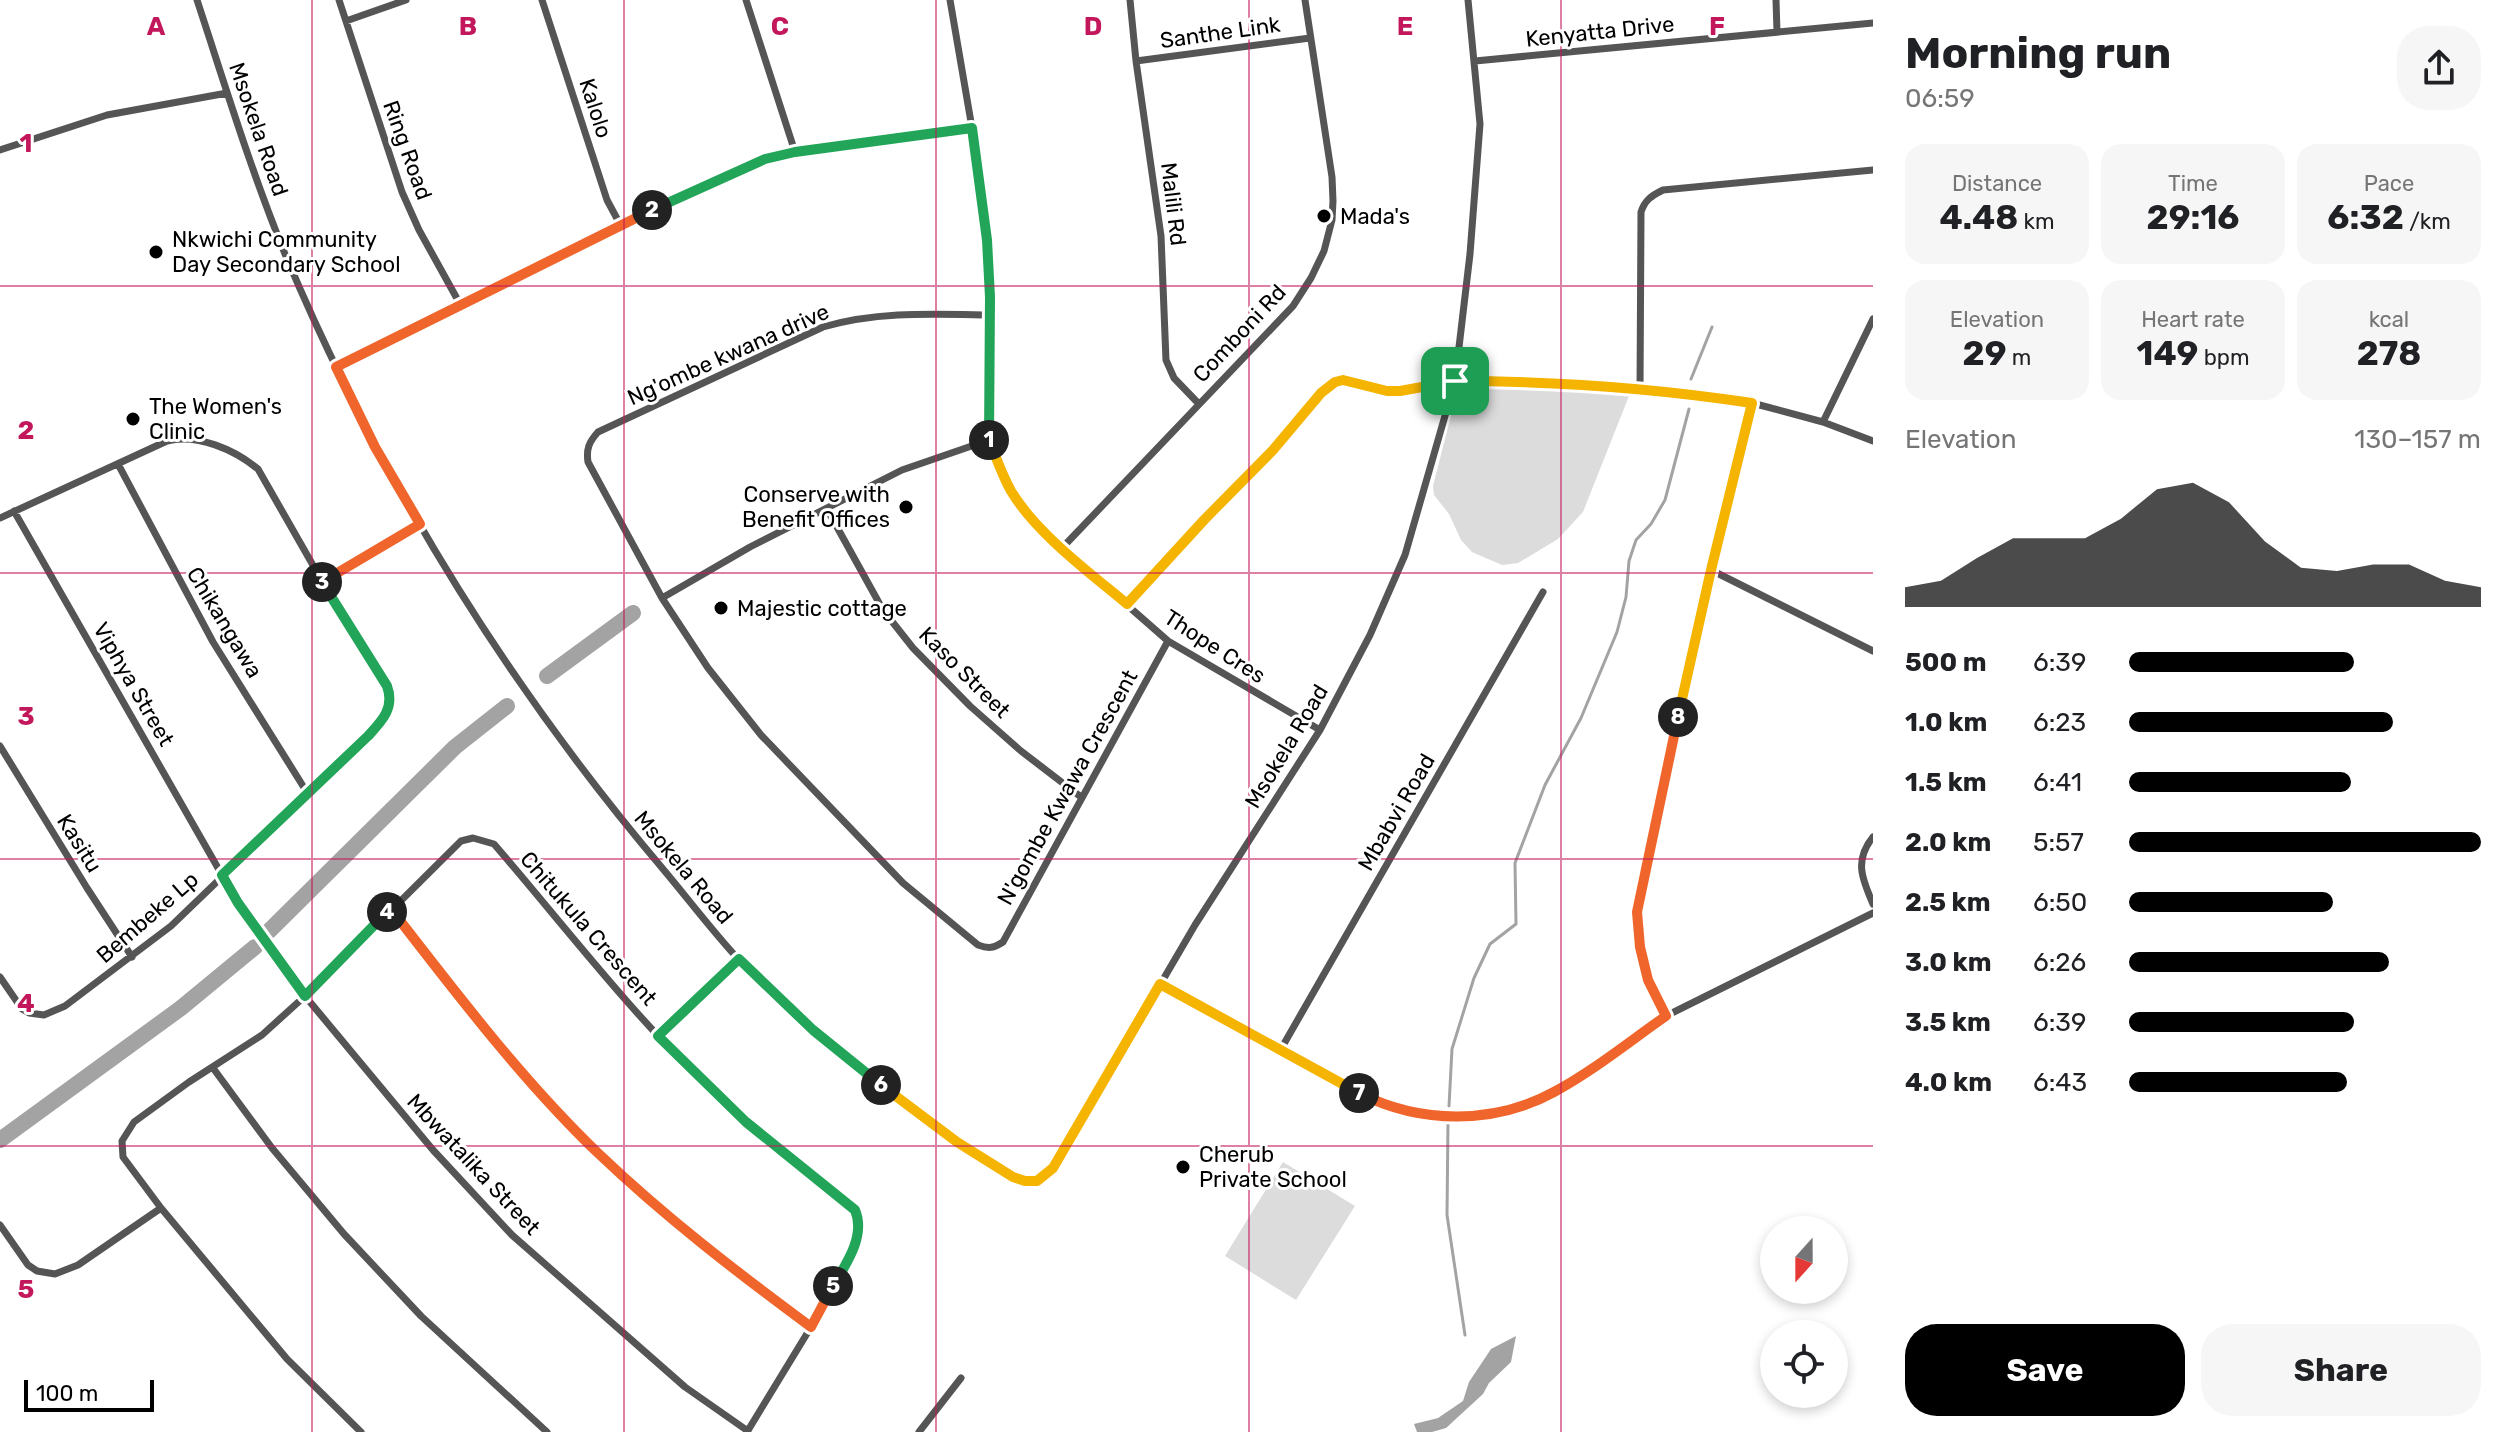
<!DOCTYPE html>
<meta charset="utf-8">
<style>
:root{--surface:#fff;--page:#f6f6f6;--text:#202124;--muted:#757577;--accent:#000}
body{margin:0;font-family:Rubik,sans-serif;background:var(--page);color:var(--text);height:100vh;display:flex;flex-direction:column;font-size:30px;white-space:nowrap}
*{box-sizing:border-box;margin:0}
p{font-size:26px;color:var(--muted)}
.icon{flex:none;width:44px;height:44px;fill:none;stroke:currentColor;stroke-width:2;stroke-linecap:round;stroke-linejoin:round}
.map{position:relative;flex:1;overflow:hidden}
.panel{display:flex;flex-direction:column;background:var(--surface);width:640px}
.panel>*{flex:none}
.needle{width:52px;rotate:201deg}
.buttons{position:absolute;left:1760px;top:1216px;display:grid;gap:16px}
.buttons a{display:grid;place-items:center;width:88px;height:88px;border-radius:50%;background:var(--surface);box-shadow:0 4px 12px #0003;font-size:40px}
.scale{position:absolute;left:24px;bottom:20px;width:130px;box-sizing:border-box;padding-left:8px;border:4px solid #000;border-top:0;font-size:22px;line-height:28px;white-space:nowrap;color:#000;-webkit-text-stroke:6px #fff;paint-order:stroke}
.pin{position:absolute;display:grid;place-items:center;width:68px;height:68px;color:#fff;margin:-34px;border-radius:16px;box-shadow:0 4px 12px #0006}
.km{position:absolute;width:40px;height:40px;margin:-20px;border-radius:50%;background:#222;color:#fff;font-size:22px;line-height:40px;text-align:center}
.round{display:grid;place-items:center;flex:none;width:84px;height:84px;border-radius:32px;background:var(--page)}
.head{display:flex;align-items:center;justify-content:space-between;height:136px;padding:0 32px}
h1{font-size:44px;font-weight:700;line-height:60px}
.figures{display:grid;grid-template-columns:repeat(3,1fr);gap:12px;height:136px;padding:8px 32px}
.figures div{display:grid;align-content:center;border-radius:20px;background:var(--page);text-align:center}
.figures b{font-size:34px;font-weight:700}
.figures small{font-size:22px;font-weight:400}
.figures p{font-size:22px}
.chart{height:224px;padding:16px 32px}
.chart p{display:flex;justify-content:space-between}
.chart svg{width:100%;height:144px;margin-top:8px;fill:var(--accent);opacity:.7}
.button{display:flex;gap:16px;margin-top:auto;padding:16px 32px}
.button a{flex:1;height:92px;border-radius:32px;background:var(--accent);color:#fff;font-size:32px;font-weight:700;line-height:92px;text-align:center}
.button a+a{background:var(--page);color:var(--text)}
ul{padding:0 32px;list-style:none;font-size:26px}
li{display:grid;grid-template-columns:128px 96px 1fr;align-items:center;height:60px}
li i{height:20px;border-radius:10px;background:var(--accent)}
main{display:flex;flex:1;min-height:0}
.map>svg:first-child{display:block}
</style>
<main>
<div class="map">
<svg width="1873" height="1432" viewBox="0 0 1873 1432">
<rect width="100%" height="100%" fill="#fff"/>
<path fill="#dcdcdc" d="M1458 388H1540L1629 396 1583 512 1558 539 1518 563 1502 565 1472 552 1461 540 1449 514 1434 495 1433 486Z
M1283 1162 1355 1206 1296 1300 1225 1256Z"/>
<path fill="#a3a3a3" d="M1516 1336 1511 1362 1489 1383 1483 1394 1446 1428 1432 1432H1417L1414 1424 1438 1418 1463 1401 1469 1382 1491 1349Z"/>
<g fill="none" stroke-linecap="round" stroke-linejoin="round">
<path stroke="#a3a3a3" stroke-width="3" d="M1691 379 1712 327
M1449 1106 1452 1049 1474 978 1490 944 1516 924 1515 863 1545 785 1581 718 1617 632 1626 597 1629 561 1636 540 1651 524 1665 500 1689 409
M1448 1122 1447 1215 1465 1335"/>
<path stroke="#a3a3a3" stroke-width="16" d="M547 676 633 613
M269 931 455 747 507 706
M0 1140 181 1008 255 947"/>
<path stroke="#555" stroke-width="7" d="M197 0C225 85 251 171 285 254 379 477 507 685 663 869 689 900 713 932 740 961 786 1007 835 1049 886 1089 917 1113 1001 1181 1037 1181L1053 1168 1195 925 1320 730 1370 635 1405 555 1455 381 1470 254 1480 124 1468 0
M339 0 402 192 419 230 460 304
M542 0 607 200 621 226
M746 0 795 152
M950 0 972 128 987 240 990 297 989 440 1011 490 1021 506 1062 548 1168 641 1320 730
M1130 0 1136 61 1161 236 1166 360 1174 378 1198 403
M1776 0 1777 32
M346 21 406 0
M1136 61 1310 38
M1475 61 1873 23
M0 150 107 115 227 93
M990 315C933 314 878 311 823 327L598 432C589 442 586 449 588 462L662 598 708 668 761 735 903 883 978 945C989 949 994 948 1003 942L1168 641
M336 367 707 184 765 159 795 152 972 128
M1640 390 1641 212C1645 200 1651 196 1663 190L1873 170
M1823 422 1873 319
M118 464 213 642 308 794
M827 509 883 610 913 648 970 706 1021 751 1081 797
M14 511 238 903 305 996 433 1150 512 1235 685 1387 748 1431
M0 518 167 441C197 433 235 450 258 469L322 581 387 686C395 708 382 721 368 736L171 926 65 1006 44 1015 29 1013 22 1009 0 977
M1062 548 1293 306 1311 278 1324 251 1332 220 1333 201 1332 177 1305 0
M1711 570 1873 651
M322 581 420 524
M662 598 750 547 902 470 989 440
M1127 604 1204 520 1273 450 1321 393 1335 382 1343 380 1387 391H1400L1455 381H1530L1702 395 1752 403 1823 422 1873 441
M0 746 87 888 132 957
M1873 837C1854 860 1862 879 1873 904
M391 909C457 993 522 1079 599 1154 665 1217 738 1273 811 1327
M1160 984 1363 1095 1424 1115 1458 1117 1522 1106 1555 1092 1666 1016 1873 913
M1666 1016C1644 972 1634 941 1640 892L1711 570 1752 403
M658 1036 739 959
M1281 1049 1543 592
M213 1068 272 1148 344 1234 421 1316 547 1432
M0 1225 28 1265 37 1271 55 1274 78 1265 161 1208
M361 1432 287 1359 161 1208 123 1157 122 1141 134 1122 189 1082 262 1035 305 996 461 841 473 838 494 844C562 923 627 1008 702 1081 750 1127 803 1168 855 1210L858 1229 851 1254 811 1327 747 1432
M919 1432 961 1378"/>
</g>
<g fill="none" stroke-linecap="round" stroke-linejoin="round">
<defs>
<path id="split-1" d="M989 440C996 457 1002 475 1011 491 1036 533 1090 573 1127 604L1204 520 1273 450 1321 393 1335 382 1343 380 1387 391H1400L1455 381"/>
<path id="split-2" d="M652 210 765 159 795 152 972 128 987 240 990 297 989 440"/>
<path id="split-3" d="M322 582 420 524 375 447 336 367 652 210"/>
<path id="split-4" d="M322 582 387 686C395 708 382 721 368 736L222 875 238 903 305 996 387 912"/>
<path id="split-5" d="M387 912 391 909C456 993 522 1080 599 1154 665 1217 738 1273 811 1327L833 1286"/>
<path id="split-6" d="M833 1286C846 1264 866 1236 855 1210L746 1122 658 1036 739 959 813 1030 881 1085"/>
<path id="split-7" d="M881 1085 957 1142 1013 1177 1025 1181H1037L1053 1168 1160 984 1359 1093"/>
<path id="split-8" d="M1359 1093C1420 1124 1494 1125 1554 1092 1593 1071 1630 1041 1666 1016L1648 980 1640 947 1637 912 1678 717"/>
<path id="split-9" d="M1455 381C1554 381 1654 388 1752 403L1711 570 1678 717"/>
</defs>
<use href="#split-1" stroke="#fff" stroke-width="16"/>
<use href="#split-2" stroke="#fff" stroke-width="16"/>
<use href="#split-3" stroke="#fff" stroke-width="16"/>
<use href="#split-4" stroke="#fff" stroke-width="16"/>
<use href="#split-5" stroke="#fff" stroke-width="16"/>
<use href="#split-6" stroke="#fff" stroke-width="16"/>
<use href="#split-7" stroke="#fff" stroke-width="16"/>
<use href="#split-8" stroke="#fff" stroke-width="16"/>
<use href="#split-9" stroke="#fff" stroke-width="16"/>
<use href="#split-1" stroke="#f5b400" stroke-width="10"/>
<use href="#split-2" stroke="#22a559" stroke-width="10"/>
<use href="#split-3" stroke="#f0652b" stroke-width="10"/>
<use href="#split-4" stroke="#22a559" stroke-width="10"/>
<use href="#split-5" stroke="#f0652b" stroke-width="10"/>
<use href="#split-6" stroke="#22a559" stroke-width="10"/>
<use href="#split-7" stroke="#f5b400" stroke-width="10"/>
<use href="#split-8" stroke="#f0652b" stroke-width="10"/>
<use href="#split-9" stroke="#f5b400" stroke-width="10"/>
</g>
<path fill="none" stroke="#c2185b" stroke-width="2" stroke-opacity="0.55" d="M312 0V1432M624 0V1432M936 0V1432M1249 0V1432M1561 0V1432M0 286H1873M0 573H1873M0 859H1873M0 1146H1873"/>
<g fill="#000" stroke="#fff" stroke-width="3">
<circle cx="1324" cy="216" r="8"/>
<circle cx="156" cy="252" r="8"/>
<circle cx="133" cy="419" r="8"/>
<circle cx="906" cy="507" r="8"/>
<circle cx="721" cy="608" r="8"/>
<circle cx="1183" cy="1167" r="8"/>
</g>
<g text-anchor="middle" stroke-width="6" stroke-linejoin="round" paint-order="stroke">
<g font-size="22" fill="#000" stroke="#fff">
<text transform="translate(1600 31) rotate(-6)" y="8">Kenyatta Drive</text>
<text transform="translate(1220 32) rotate(-8)" y="8">Santhe Link</text>
<text transform="translate(596 108) rotate(72)" y="8">Kalolo</text>
<text transform="translate(259 129) rotate(71)" y="8">Msokela Road</text>
<text transform="translate(408 150) rotate(70)" y="8">Ring Road</text>
<text transform="translate(1174 204) rotate(83)" y="8">Malili Rd</text>
<text transform="translate(1239 333) rotate(-47)" y="8">Comboni Rd</text>
<text transform="translate(728 354) rotate(-24)" y="8">Ng'ombe kwana drive</text>
<text transform="translate(225 622) rotate(59)" y="8">Chikangawa</text>
<text transform="translate(1215 646) rotate(33)" y="8">Thope Cres</text>
<text transform="translate(965 672) rotate(45)" y="8">Kaso Street</text>
<text transform="translate(134 684) rotate(60)" y="8">Viphya Street</text>
<text transform="translate(1286 746) rotate(-59)" y="8">Msokela Road</text>
<text transform="translate(1067 787) rotate(-61)" y="8">N'gombe Kwawa Crescent</text>
<text transform="translate(1396 812) rotate(-60)" y="8">Mbabvi Road</text>
<text transform="translate(80 843) rotate(58)" y="8">Kasitu</text>
<text transform="translate(684 867) rotate(50)" y="8">Msokela Road</text>
<text transform="translate(147 917) rotate(-41)" y="8">Bembeke Lp</text>
<text transform="translate(589 928) rotate(49)" y="8">Chitukula Crescent</text>
<text transform="translate(474 1164) rotate(47)" y="8">Mbwatalika Street</text>
</g>
<g font-size="22" fill="#000" stroke="#fff" text-anchor="start">
<text x="1340" y="224">Mada's</text>
<text x="172" y="247">Nkwichi Community<tspan x="172" dy="25">Day Secondary School</tspan></text>
<text x="149" y="414">The Women's<tspan x="149" dy="25">Clinic</tspan></text>
<text x="890" y="502" text-anchor="end">Conserve with<tspan x="890" dy="25">Benefit Offices</tspan></text>
<text x="737" y="616">Majestic cottage</text>
<text x="1199" y="1162">Cherub<tspan x="1199" dy="25">Private School</tspan></text>
</g>
</g>
<g font-size="26" text-anchor="middle" font-weight="bold" fill="#c2185b" stroke="#fff" stroke-width="6" stroke-linejoin="round" paint-order="stroke">
<text x="156" y="35">A</text>
<text x="468" y="35">B</text>
<text x="780" y="35">C</text>
<text x="1093" y="35">D</text>
<text x="1405" y="35">E</text>
<text x="1717" y="35">F</text>
<text x="26" y="152">1</text>
<text x="26" y="439">2</text>
<text x="26" y="725">3</text>
<text x="26" y="1012">4</text>
<text x="26" y="1298">5</text>
</g>
</svg>
<div class="buttons">
<a><svg class="needle" viewBox="-14 -14 28 28"><path d="M0-13l5 13h-10z" fill="#e53935"/><path d="M0 13l5-13h-10z" fill="#757577"/></svg></a>
<a><svg class="icon" aria-label="locate" viewBox="0 0 24 24"><circle cx="12" cy="12" r="6"/><path d="M12 2v4M12 18v4M2 12h4M18 12h4"/></svg></a>
</div>
<div class="scale">100 m</div>
<div class="pin" style="left:1455px;top:381px;background:#1e9e55"><svg class="icon" aria-label="arrive" viewBox="0 0 24 24"><path d="M6 21V4h12l-3 4 3 4H6"/></svg></div>
<b class="km" style="left:989px;top:440px">1</b>
<b class="km" style="left:652px;top:210px">2</b>
<b class="km" style="left:322px;top:582px">3</b>
<b class="km" style="left:387px;top:912px">4</b>
<b class="km" style="left:833px;top:1286px">5</b>
<b class="km" style="left:881px;top:1085px">6</b>
<b class="km" style="left:1359px;top:1093px">7</b>
<b class="km" style="left:1678px;top:717px">8</b>
</div>
<section class="panel">
<div class="head"><div><h1>Morning run</h1><p>06:59</p></div><a class="round"><svg class="icon" aria-label="share" viewBox="0 0 24 24"><path d="M12 15V3M7 8l5-5 5 5M5 13v7h14v-7"/></svg></a></div>
<div class="figures">
<div><p>Distance</p><b>4.48<small> km</small></b></div>
<div><p>Time</p><b>29:16</b></div>
<div><p>Pace</p><b>6:32<small> /km</small></b></div>
</div>
<div class="figures">
<div><p>Elevation</p><b>29<small> m</small></b></div>
<div><p>Heart rate</p><b>149<small> bpm</small></b></div>
<div><p>kcal</p><b>278</b></div>
</div>
<div class="chart"><p><span>Elevation</span>130–157 m</p>
<svg viewBox="0 0 160 44" preserveAspectRatio="none"><path d="M0 44V38L10 36L20 29L30 23L40 23L50 23L60 17L70 8L80 6L90 12L100 24L110 32L120 33L130 31L140 31L150 36L160 38V44z"/></svg>
</div>
<ul>
<li><b>500 m</b>6:39<i style="width:64%"></i></li>
<li><b>1.0 km</b>6:23<i style="width:75%"></i></li>
<li><b>1.5 km</b>6:41<i style="width:63%"></i></li>
<li><b>2.0 km</b>5:57<i style="width:100%"></i></li>
<li><b>2.5 km</b>6:50<i style="width:58%"></i></li>
<li><b>3.0 km</b>6:26<i style="width:74%"></i></li>
<li><b>3.5 km</b>6:39<i style="width:64%"></i></li>
<li><b>4.0 km</b>6:43<i style="width:62%"></i></li>
</ul>
<div class="button"><a>Save</a><a>Share</a></div>
</section>
</main>
